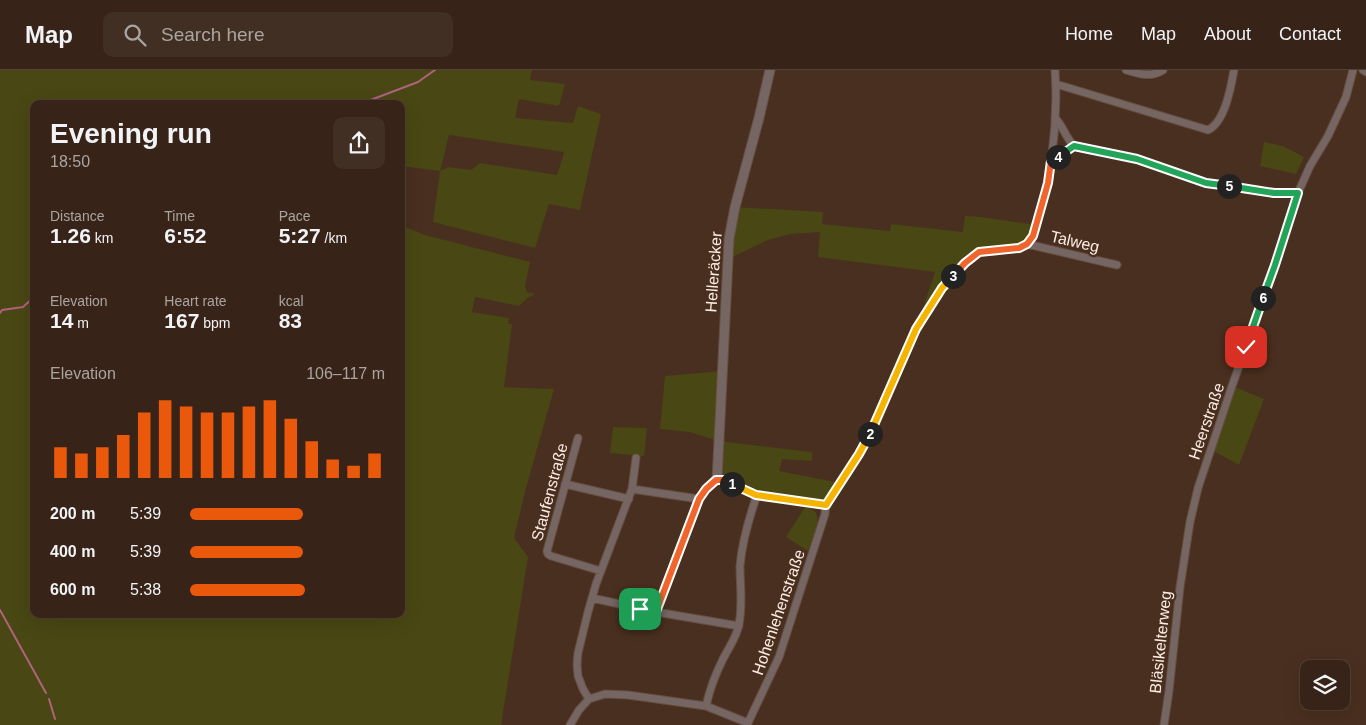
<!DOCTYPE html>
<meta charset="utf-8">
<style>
:root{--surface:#372317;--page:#422f24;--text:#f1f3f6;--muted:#aaa4a1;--line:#514036;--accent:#ea580c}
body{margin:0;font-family:Helvetica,sans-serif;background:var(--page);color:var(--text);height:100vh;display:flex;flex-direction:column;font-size:19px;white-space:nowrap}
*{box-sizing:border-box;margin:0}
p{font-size:16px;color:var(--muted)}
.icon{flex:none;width:28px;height:28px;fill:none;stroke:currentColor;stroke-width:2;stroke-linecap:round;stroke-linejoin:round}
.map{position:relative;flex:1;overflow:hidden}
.side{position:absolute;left:30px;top:30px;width:375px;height:518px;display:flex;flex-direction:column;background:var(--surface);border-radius:10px;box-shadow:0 5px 20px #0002,0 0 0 1px var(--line)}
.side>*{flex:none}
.tools{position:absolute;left:1300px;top:590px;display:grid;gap:10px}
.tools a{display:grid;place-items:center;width:50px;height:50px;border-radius:10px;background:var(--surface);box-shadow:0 5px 20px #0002,0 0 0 1px var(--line);font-size:25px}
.pin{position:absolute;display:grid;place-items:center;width:42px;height:42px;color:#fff;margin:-21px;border-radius:10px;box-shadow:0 2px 8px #0006}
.km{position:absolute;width:25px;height:25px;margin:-12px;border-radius:50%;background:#222;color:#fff;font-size:14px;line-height:25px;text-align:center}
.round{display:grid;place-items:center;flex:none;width:52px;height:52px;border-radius:10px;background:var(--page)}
.summary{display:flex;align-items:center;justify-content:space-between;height:85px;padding:0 20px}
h1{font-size:28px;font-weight:600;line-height:38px}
.stats{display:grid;grid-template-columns:repeat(3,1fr);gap:8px;height:85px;padding:5px 20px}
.stats div{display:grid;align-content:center}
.stats b{font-size:21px;font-weight:600}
.stats small{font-size:14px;font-weight:400}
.stats p{font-size:14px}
.chart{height:140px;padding:10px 20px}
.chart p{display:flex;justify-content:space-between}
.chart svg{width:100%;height:90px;margin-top:5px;stroke:var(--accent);stroke-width:6}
ul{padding:0 20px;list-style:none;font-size:16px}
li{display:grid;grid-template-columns:80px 60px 1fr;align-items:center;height:38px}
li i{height:12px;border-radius:6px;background:var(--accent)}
header{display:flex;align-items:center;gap:30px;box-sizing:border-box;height:70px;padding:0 25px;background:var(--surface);border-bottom:1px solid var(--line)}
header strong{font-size:24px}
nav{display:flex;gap:28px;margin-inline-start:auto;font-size:18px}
.search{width:350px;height:45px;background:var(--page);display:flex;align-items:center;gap:12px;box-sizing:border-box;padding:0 18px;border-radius:10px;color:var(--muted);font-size:19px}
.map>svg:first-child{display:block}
</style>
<header>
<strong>Map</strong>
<div class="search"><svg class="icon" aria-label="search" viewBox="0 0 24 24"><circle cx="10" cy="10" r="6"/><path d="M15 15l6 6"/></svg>Search here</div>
<nav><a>Home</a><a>Map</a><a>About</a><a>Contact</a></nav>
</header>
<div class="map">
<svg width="1366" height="655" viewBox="0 0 1366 655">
<rect width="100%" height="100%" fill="#492f1f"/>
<path fill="#494713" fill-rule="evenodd" d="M0 0H532L530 10 565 14 559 36 519 29 515 48 573 53 578 36 601 44 580 140 549 134 535 178 433 152 440 101 401 96V34H34V544H401V155L425 165 530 192 525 216 527 222 535 224 526 229 519 236 475 227 472 242 509 248 508 254H512L504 317 554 319 526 418 514 468 528 487 501 655H0ZM449 65 564 82V83L557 105 480 93 471 100 449 97 440 101Z
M1264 72 1283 76 1304 87 1296 104 1260 96Z
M735 137 823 142 822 154 890 161 891 154 963 162 965 146 981 147 1036 155 1027 174 979 182 965 193 916 259 935 202 818 187 820 162 790 164 768 170 728 189Z
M722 301 718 371 812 382V391L782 389 779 401 840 413 826 435 757 425 717 410 718 371 690 362 660 359 665 306Z
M1232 316 1264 329 1239 395 1210 379Z
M613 357 647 358 644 386 610 383Z
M805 437C828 440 813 467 808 481L786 467Z"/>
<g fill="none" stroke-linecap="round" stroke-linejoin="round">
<path stroke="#af627c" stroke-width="2" d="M360 34 418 12 435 0
M0 243 2 240 23 237 34 227
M0 540 46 623
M49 629 55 649"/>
<defs>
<path id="minor" d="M1126 0C1139 4 1151 8 1163 0
M1363 0 1366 2
M1056 14 1208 60C1225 52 1231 17 1234 0
M1055 48C1064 57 1065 67 1074 76L1137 89 1206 113 1275 123H1298
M1051 91 1074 76
M1027 174 1117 195
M578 368 547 481 548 484 551 486 601 501
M565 414 629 429
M632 419 699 429
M826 435C842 410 861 385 873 357 895 310 910 261 942 219 949 209 968 186 980 182 997 177 1025 186 1034 164 1037 156 1038 147 1041 139 1053 94 1058 46 1055 0
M592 528 656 542 739 556
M656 542 699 429 706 419 717 410H723L757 425 826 435
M589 629 583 619 578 606 577 594 578 583 588 542 596 514 632 419 636 388
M706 636C710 618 715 605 723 589 729 577 737 567 739 554 743 535 740 516 740 496 742 472 749 448 757 425
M570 655 579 640 589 629 605 624 628 625 706 636 748 653
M747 655 779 587 825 444 826 435
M1164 655 1169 621 1180 517 1190 452 1198 418 1232 316 1275 195 1298 123 1310 96 1328 66 1346 27 1353 0"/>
<path id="tertiary" d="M717 410 729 169 735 137 759 48 770 0"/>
</defs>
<use href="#minor" stroke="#664d3e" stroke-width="9"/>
<use href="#tertiary" stroke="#664d3e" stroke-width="11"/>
<use href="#minor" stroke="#756563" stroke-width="7"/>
<use href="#tertiary" stroke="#756563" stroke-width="9"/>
</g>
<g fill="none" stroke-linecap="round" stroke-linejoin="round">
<defs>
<path id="split-1" d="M640 539 656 542 699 429 706 419 716 410H723L732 414"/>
<path id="split-2" d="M732 414 756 425 826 435 859 384 870 364"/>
<path id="split-3" d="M870 364 916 259 942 218 953 206"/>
<path id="split-4" d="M953 206 965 193 979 182 1019 178 1027 174 1033 166 1048 113 1051 91 1058 87"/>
<path id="split-5" d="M1058 87 1074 76 1137 89 1206 113 1229 116"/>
<path id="split-6" d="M1229 116 1274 123H1298L1275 195 1263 228"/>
<path id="split-7" d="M1246 277 1263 228"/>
</defs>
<use href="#split-1" stroke="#fff" stroke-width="10"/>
<use href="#split-2" stroke="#fff" stroke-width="10"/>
<use href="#split-3" stroke="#fff" stroke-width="10"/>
<use href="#split-4" stroke="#fff" stroke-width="10"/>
<use href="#split-5" stroke="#fff" stroke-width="10"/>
<use href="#split-6" stroke="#fff" stroke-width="10"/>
<use href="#split-7" stroke="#fff" stroke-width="10"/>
<use href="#split-1" stroke="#f0652b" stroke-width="6"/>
<use href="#split-2" stroke="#f5b400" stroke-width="6"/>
<use href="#split-3" stroke="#f5b400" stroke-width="6"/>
<use href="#split-4" stroke="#f0652b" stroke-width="6"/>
<use href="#split-5" stroke="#22a559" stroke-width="6"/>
<use href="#split-6" stroke="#22a559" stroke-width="6"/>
<use href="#split-7" stroke="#22a559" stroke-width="6"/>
</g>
<g text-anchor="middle" stroke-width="4.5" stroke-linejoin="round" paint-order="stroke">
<g font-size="16" fill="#feece2" stroke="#492f1f">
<text transform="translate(1075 171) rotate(13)" y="6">Talweg</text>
<text transform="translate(713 202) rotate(-86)" y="6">Helleräcker</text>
<text transform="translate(1206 351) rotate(-71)" y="6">Heerstraße</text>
<text transform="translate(549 422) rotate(-75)" y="6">Staufenstraße</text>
<text transform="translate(778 542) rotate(-71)" y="6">Hohenlehenstraße</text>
<text transform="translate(1160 572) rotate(-84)" y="6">Bläsikelterweg</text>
</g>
</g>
</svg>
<div class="tools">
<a><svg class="icon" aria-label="layers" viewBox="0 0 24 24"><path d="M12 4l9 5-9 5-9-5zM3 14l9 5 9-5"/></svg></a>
</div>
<div class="pin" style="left:640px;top:539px;background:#1e9e55"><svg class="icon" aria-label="arrive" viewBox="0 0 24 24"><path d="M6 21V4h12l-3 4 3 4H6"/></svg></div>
<div class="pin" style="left:1246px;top:277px;background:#d93025"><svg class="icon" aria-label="check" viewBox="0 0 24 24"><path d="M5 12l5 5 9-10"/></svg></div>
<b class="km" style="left:732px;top:414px">1</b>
<b class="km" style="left:870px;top:364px">2</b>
<b class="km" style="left:953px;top:206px">3</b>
<b class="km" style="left:1058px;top:87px">4</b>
<b class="km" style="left:1229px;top:116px">5</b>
<b class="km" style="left:1263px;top:228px">6</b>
<section class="side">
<div class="summary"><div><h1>Evening run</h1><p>18:50</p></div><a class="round"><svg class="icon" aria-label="share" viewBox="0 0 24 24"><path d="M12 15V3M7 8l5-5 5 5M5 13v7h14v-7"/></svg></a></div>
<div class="stats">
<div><p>Distance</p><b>1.26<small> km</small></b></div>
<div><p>Time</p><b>6:52</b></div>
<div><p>Pace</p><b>5:27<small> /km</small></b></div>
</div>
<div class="stats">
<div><p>Elevation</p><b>14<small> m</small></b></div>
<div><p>Heart rate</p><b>167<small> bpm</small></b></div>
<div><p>kcal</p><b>83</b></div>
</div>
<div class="chart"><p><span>Elevation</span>106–117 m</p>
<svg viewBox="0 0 160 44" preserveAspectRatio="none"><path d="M5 44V29M15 44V32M25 44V29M35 44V23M45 44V12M55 44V6M65 44V9M75 44V12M85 44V12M95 44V9M105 44V6M115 44V15M125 44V26M135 44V35M145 44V38M155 44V32"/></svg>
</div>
<ul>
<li><b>200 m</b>5:39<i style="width:58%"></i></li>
<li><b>400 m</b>5:39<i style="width:58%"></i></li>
<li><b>600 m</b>5:38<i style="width:59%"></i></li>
</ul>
</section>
</div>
